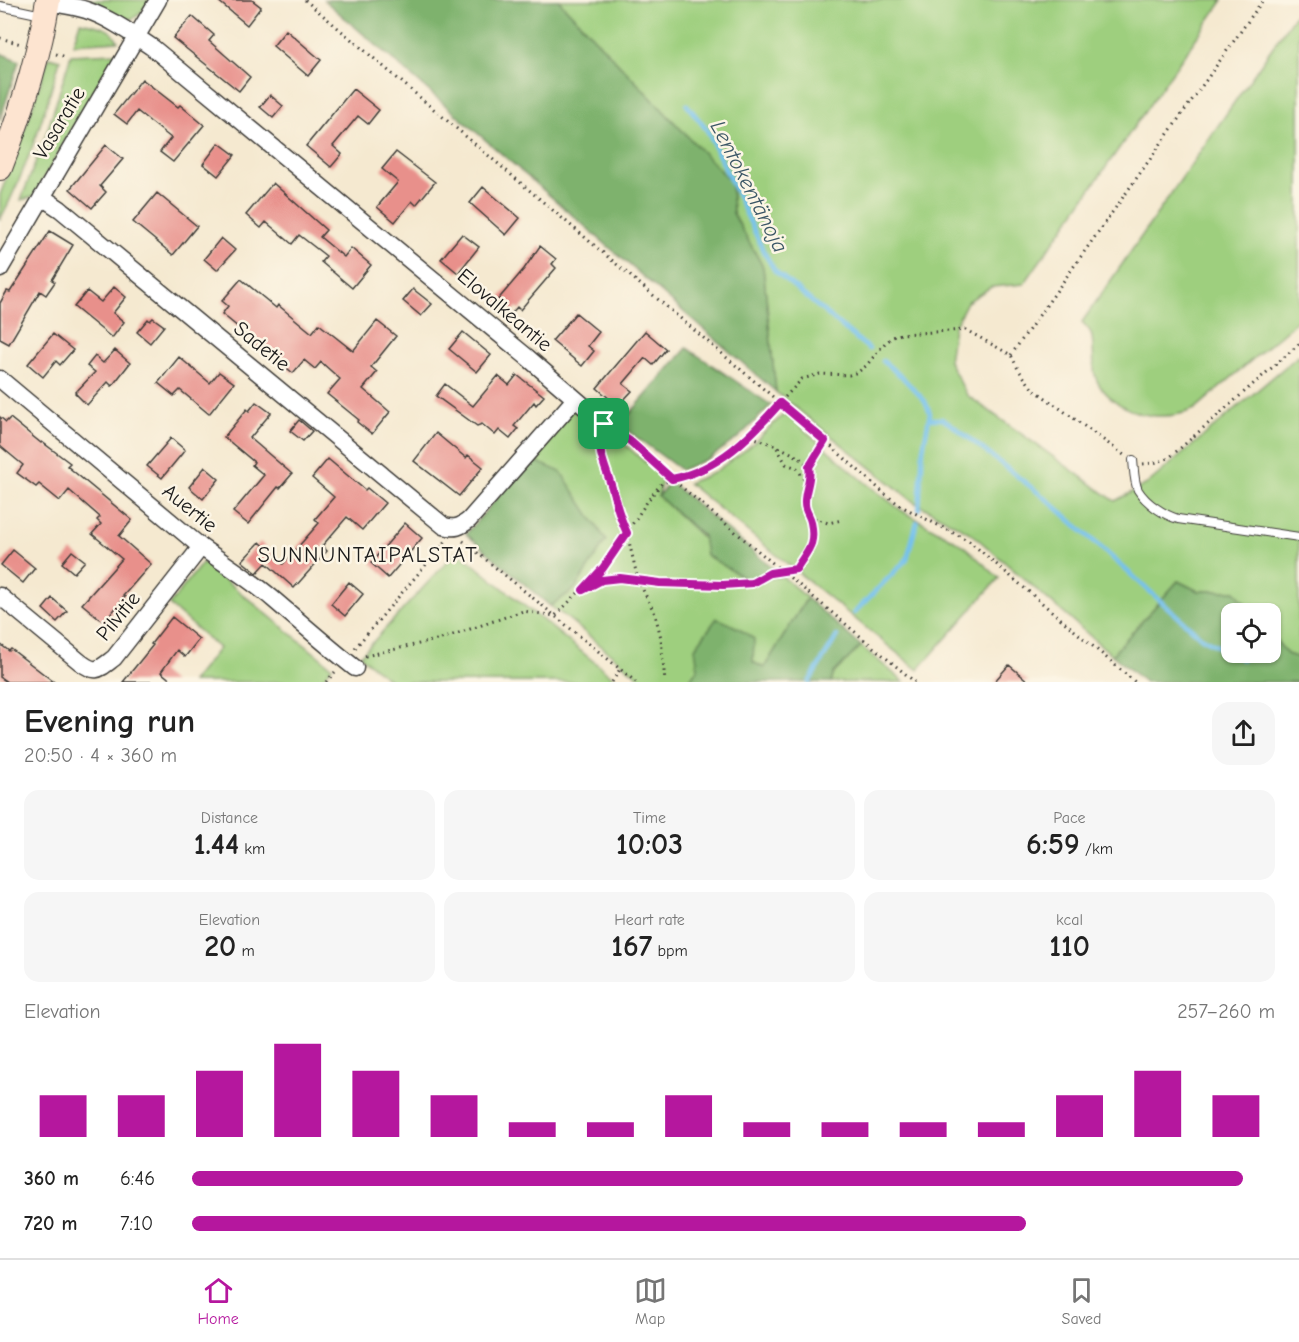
<!DOCTYPE html>
<meta charset="utf-8">
<style>
:root{--surface:#fff;--page:#f6f6f6;--text:#222;--muted:#767676;--line:#e0e0e0;--accent:#b5179e}
body{margin:0;font-family:"Comic Neue",sans-serif;background:var(--page);color:var(--text);height:100vh;display:flex;flex-direction:column;font-size:22px;white-space:nowrap}
*{box-sizing:border-box;margin:0}
p{font-size:20px;color:var(--muted)}
.icon{flex:none;width:33px;height:33px;fill:none;stroke:currentColor;stroke-width:2;stroke-linecap:round;stroke-linejoin:round}
.map{position:relative;height:682px;overflow:hidden}
.panel{display:flex;flex-direction:column;background:var(--surface);flex:1}
.panel>*{flex:none}
.fabs{position:absolute;left:1221px;top:603px;display:grid;gap:12px}
.fabs a{display:grid;place-items:center;width:60px;height:60px;border-radius:12px;background:var(--surface);box-shadow:0 2px 4px #0004;font-size:30px}
.pin{position:absolute;display:grid;place-items:center;width:51px;height:51px;color:#fff;margin:-26px;border-radius:12px;box-shadow:0 3px 9px #0006}
.round{display:grid;place-items:center;flex:none;width:63px;height:63px;border-radius:18px;background:var(--page)}
.summary{display:flex;align-items:center;justify-content:space-between;height:102px;padding:0 24px}
h1{font-size:33px;font-weight:700;line-height:45px}
.stats{display:grid;grid-template-columns:repeat(3,1fr);gap:9px;height:102px;padding:6px 24px}
.stats div{display:grid;align-content:center;border-radius:15px;background:var(--page);text-align:center}
.stats b{font-size:30px;font-weight:700}
.stats small{font-size:16px;font-weight:400}
.stats p{font-size:16px}
.chart{height:168px;padding:12px 24px}
.chart p{display:flex;justify-content:space-between}
.chart svg{width:100%;height:108px;margin-top:6px;stroke:var(--accent);stroke-width:6}
ul{padding:0 24px;list-style:none;font-size:20px}
li{display:grid;grid-template-columns:96px 72px 1fr;align-items:center;height:45px}
li i{height:15px;border-radius:8px;background:var(--accent)}
.tabs{display:flex;justify-content:space-around;align-items:center;height:84px;border-top:2px solid var(--line);background:var(--surface);font-size:16px;color:var(--muted)}
.tabs a{display:grid;justify-items:center;gap:3px}
.tabs .active{color:var(--accent)}
.map>svg:first-child{display:block}
</style>
<div class="map">
<svg width="1299" height="682" viewBox="0 0 1299 682">
<rect width="100%" height="100%" fill="#fcf5e5"/>
<filter id="ink" filterUnits="userSpaceOnUse"><feTurbulence type="fractalNoise" baseFrequency=".0167" numOctaves="2"/><feDisplacementMap in="SourceGraphic" scale="12" xChannelSelector="R" yChannelSelector="G"/><feConvolveMatrix kernelMatrix="1 2 1 2 8 2 1 2 1" color-interpolation-filters="sRGB"/></filter>
<filter id="wash" filterUnits="userSpaceOnUse"><feTurbulence type="fractalNoise" baseFrequency=".008" numOctaves="4" result="noise"/><feDisplacementMap in="SourceGraphic" scale="24" xChannelSelector="R" yChannelSelector="G"/><feGaussianBlur stdDeviation="1.35" result="paint"/><feColorMatrix in="noise" values="0 0 0 0 0 0 0 0 0 0 0 0 0 0 0 0 0 1.4 0 .05"/><feComposite in="paint" operator="in"/></filter>
<g filter="url(#wash)">
<rect width="100%" height="100%" fill="#f5e9d0"/>
<path fill="#9ecf7e" stroke="#5d764d" stroke-width="1.5" d="M92 0H150C130 34 119 16 92 0Z
M558 0H1223L1024 284 991 287 967 302 954 327 949 361 967 395 1115 501 1147 484 1299 355V658L1287 654 1271 634 1270 614 1253 613 1234 591H1198L1178 581 1112 655 972 534 914 502 776 392 763 267 733 213 731 182Z
M1299 9V319L1195 409C1167 421 1134 418 1111 398 1104 391 1097 385 1095 375 1092 362 1095 346 1091 333 1089 329 1085 325 1082 322Z
M80 22C94 25 111 26 118 41L73 44Z
M116 53 33 197 21 200 46 135 71 55Z
M49 57 60 60C44 115 27 169 0 220V195L26 126Z
M571 410H580L610 436 613 434 663 478 658 496 749 581 782 576 807 598 764 668 753 662 698 668 688 682H645L566 617 550 606 575 589 530 459Z
M785 413 867 484 901 510 963 545 999 578 918 670 688 483 713 473 748 448Z
M457 551 619 682H392L360 656Z
M203 562 332 667 320 682H192L219 648 169 605Z
M861 646 904 682H831L834 673Z"/>
<path fill="#7eb26d" stroke="#4d6744" stroke-width="1.5" d="M324 0H558L731 182 733 213 763 267 776 392Z
M0 53 19 61 0 120Z
M687 348 771 405 739 437 710 458 681 470 620 425Z
M530 459 561 472 606 540 575 589 550 606 466 534Z
M670 482 782 576 749 581 706 555 703 536 658 496Z
M1178 581 1198 591H1235L1253 613 1232 614V652H1270L1271 634 1287 654 1299 658V682H1145L1112 655Z
M807 598 861 646 834 673 831 682H688L698 668 695 648 717 618 738 628 754 639 753 662 764 668Z"/>
<g fill="none" stroke-linecap="round" stroke-linejoin="round">
<path stroke="#74c1ee" stroke-width="4.5" d="M687 105 707 130 765 254 775 271 869 349
M883 361 904 379 925 401 930 413 923 449 919 509
M929 419H942L952 425 1050 502 1202 638 1242 659
M854 613 907 559 917 522
M809 682 837 636"/>
</g>
<g id="blocks">
<path fill="#e8908b" d="M217 0H252L261 7 247 25Z
M192 16 214 35 209 41 250 77 239 91 173 38Z
M286 30 321 60 308 76 273 46Z
M142 79 178 107 180 105 204 125 173 162 160 152 171 138 137 111 127 124 114 114Z
M353 89 379 110 368 124 358 116 333 146 342 154 331 167 306 146Z
M270 95 283 106 273 118 260 107Z
M219 143 235 155 218 176 203 164Z
M106 145 123 159 100 186 106 192 92 208 70 189Z
M396 152 435 182 416 205 412 201 395 222 377 207 398 182 382 169Z
M273 183 326 230 320 237 344 257 351 248 371 265 352 288 321 262 326 256 299 235 292 244 266 222 261 228 246 215Z
M483 187 520 218 506 235 470 203Z
M157 193 197 226 173 255 133 222Z
M50 231 73 245 52 280 55 282 46 295 40 291 9 344 0 339V303L7 291 10 292Z
M462 234 479 247 458 273 441 259Z
M221 238 235 250 217 270 204 259Z
M540 246 556 259 552 264 556 268 520 310 517 307 511 314 496 302 524 269Z
M241 279 276 308 278 305 312 333 319 324 353 351 377 321 396 336 371 367 377 372 363 389 390 412 372 434 357 422 359 420 327 394 340 379 321 362 315 369 304 360 293 373 268 353 267 355 249 341 251 338 222 314 228 306 222 301Z
M114 287 126 297 113 313 124 322 112 338 74 307 87 291 101 302Z
M413 289 432 304 421 316 403 301Z
M576 313 599 332 588 346 594 351 582 366 552 341Z
M153 318 164 326 150 343 137 332 148 319 150 321Z
M645 331 666 349 653 365 645 358 623 384 632 391 618 406 597 388Z
M463 332 491 355 477 372 449 349Z
M53 334 73 350 60 365 56 361 43 377 28 364Z
M115 350 130 363 112 386 108 382 87 405 75 393 95 372 87 366 95 356 103 363Z
M179 357 210 383 219 372 234 383 209 414 180 390 174 396 158 383Z
M517 375 544 396 536 405 534 402 514 426 518 429 510 439 499 430 495 435 482 424 477 426 436 396 445 384 473 406 498 376 509 385Z
M256 402 271 413 250 438 292 474 280 488 278 487 248 524 233 512 264 475 252 465 254 462 224 437 247 409 249 411Z
M0 417 6 422 10 418 41 443 42 442 70 463 67 466 132 520 119 536 151 564 123 596 125 597 104 622 82 604 122 559 92 534 101 524 97 520 100 517 69 490 60 501 39 484 36 487 17 473 23 465 0 446Z
M299 420 312 431 303 441 290 431Z
M436 433 466 458 468 455 483 467 459 496 414 461Z
M171 438 185 450 162 478 147 466Z
M328 459 365 490 367 488 385 503 362 530 347 517 322 546 327 551 294 588 266 563 257 573 242 561 260 542 283 564 319 523 315 519 334 497 312 478Z
M205 467 219 479 203 499 189 487Z
M405 523 422 538 388 578 371 563Z
M13 550 35 568 23 583 1 565Z
M72 551 85 561 74 573 62 563Z
M349 582 363 594 345 616 331 604Z
M52 598 67 611 57 622 43 609Z
M172 617 199 639 185 657 177 650 161 672 173 682H123L153 645 151 644Z
M0 644 9 651 11 649 54 682H7L0 677Z
M1009 665 1029 682H994Z"/>
</g>
</g>
<g filter="url(#ink)">
<use href="#blocks" fill-opacity="0" stroke="#3d3b37" stroke-width="1.5"/>
<g fill="none" stroke-linecap="round" stroke-linejoin="round">
<defs>
<path id="lane" d="M0 6 42 15
M1133 460C1134 469 1134 482 1138 490 1146 503 1164 515 1178 519L1299 537"/>
<path id="street" d="M48 2C61 5 74 6 86 10 110 18 132 34 153 48L527 357 586 408
M42 197 60 209 444 526C455 529 460 527 469 520L575 399
M0 269 158 0
M0 379 201 547C225 564 250 579 273 599 300 622 327 646 355 668
M0 596 80 662C96 674 98 670 114 658L201 547"/>
<path id="secondary" d="M0 168C21 114 39 57 48 0"/>
</defs>
<use href="#lane" stroke="#3d3b37" stroke-width="10"/>
<use href="#street" stroke="#3d3b37" stroke-width="19"/>
<use href="#secondary" stroke="#3d3b37" stroke-width="26"/>
<path stroke="#3d3b37" stroke-width="3" stroke-dasharray="1.5 4.5" stroke-linecap="butt" d="M305 0 825 441 885 494 901 506 969 541 1135 682
M0 38 21 44
M56 54 66 57
M1011 355 1263 0
M596 417 630 441 672 479 915 682
M604 424 599 436 603 465 621 520 627 533 638 580 655 614 661 638 665 682
M777 448 786 464 797 468 807 484
M1143 464 1154 463 1169 458 1299 344
M809 467 825 441
M809 516 828 523 842 520
M463 541 636 682
M585 589 602 580 620 578 660 583 723 585 751 583 770 573 796 569C807 551 818 542 810 518 809 514 806 510 805 505 804 495 811 483 811 473 810 456 764 441 749 436
M355 648 446 541
M365 656 441 639 523 611 555 616 603 568 649 499 662 483 691 475 711 466 739 446 802 379 820 374 849 375 858 372 866 366 885 343 893 337 901 334 966 330 1011 355 1018 369 1032 388 1124 455
M326 682 335 672
M612 682 620 669"/>
<use href="#lane" stroke="#fff" stroke-width="8"/>
<use href="#street" stroke="#fff" stroke-width="16"/>
<use href="#secondary" stroke="#fde4d0" stroke-width="24"/>
</g>
</g>
<g fill="none" stroke-linecap="round" stroke-linejoin="round" filter="url(#ink)">
<defs>
<path id="route" d="M780 403 825 441 809 467C812 479 804 491 805 504 805 511 810 516 811 522 816 546 807 550 796 569L770 573 752 583 723 585 660 583 620 578 602 580 583 590 603 568 627 533C620 518 616 504 612 488 605 464 594 449 604 424L630 441 672 479C718 470 750 437 780 403Z"/>
</defs>
<use href="#route" stroke="#fff" stroke-width="12"/>
<use href="#route" stroke="#b5179e" stroke-width="8"/>
</g>
<g text-anchor="middle" stroke-width="5" stroke-linejoin="round" paint-order="stroke">
<g font-size="21" fill="#1c1c1c" stroke="#fcf5e5">
<text transform="translate(59 123) rotate(-59)" y="7">Vasaratie</text>
<text transform="translate(505 310) rotate(40)" y="7">Elovalkeantie</text>
<text transform="translate(262 346) rotate(39)" y="7">Sadetie</text>
<text transform="translate(190 508) rotate(39)" y="7">Auertie</text>
<text transform="translate(118 616) rotate(-51)" y="7">Pilvitie</text>
</g>
<g font-size="22" font-style="italic" fill="#3b5666" stroke="#fcf5e5">
<text transform="translate(750 186) rotate(63)" y="8">Lentokentänoja</text>
</g>
<g font-size="22" letter-spacing="1.5" fill="#1c1c1c" stroke="#fcf5e5">
<text x="368" y="562">SUNNUNTAIPALSTAT</text>
</g>
</g>
</svg>
<div class="fabs">
<a><svg class="icon" aria-label="locate" viewBox="0 0 24 24"><circle cx="12" cy="12" r="6"/><path d="M12 2v4M12 18v4M2 12h4M18 12h4"/></svg></a>
</div>
<div class="pin" style="left:604px;top:424px;background:#1e9e55"><svg class="icon" aria-label="arrive" viewBox="0 0 24 24"><path d="M6 21V4h12l-3 4 3 4H6"/></svg></div>
</div>
<section class="panel">
<div class="summary"><div><h1>Evening run</h1><p>20:50 · 4 × 360 m</p></div><a class="round"><svg class="icon" aria-label="share" viewBox="0 0 24 24"><path d="M12 15V3M7 8l5-5 5 5M5 13v7h14v-7"/></svg></a></div>
<div class="stats">
<div><p>Distance</p><b>1.44<small> km</small></b></div>
<div><p>Time</p><b>10:03</b></div>
<div><p>Pace</p><b>6:59<small> /km</small></b></div>
</div>
<div class="stats">
<div><p>Elevation</p><b>20<small> m</small></b></div>
<div><p>Heart rate</p><b>167<small> bpm</small></b></div>
<div><p>kcal</p><b>110</b></div>
</div>
<div class="chart"><p><span>Elevation</span>257–260 m</p>
<svg viewBox="0 0 160 44" preserveAspectRatio="none"><path d="M5 44V27M15 44V27M25 44V17M35 44V6M45 44V17M55 44V27M65 44V38M75 44V38M85 44V27M95 44V38M105 44V38M115 44V38M125 44V38M135 44V27M145 44V17M155 44V27"/></svg>
</div>
<ul>
<li><b>360 m</b>6:46<i style="width:97%"></i></li>
<li><b>720 m</b>7:10<i style="width:77%"></i></li>
</ul>
</section>
<nav class="tabs">
<a class="active"><svg class="icon" aria-label="home" viewBox="0 0 24 24"><path d="M3 11l9-7 9 7M6 9v11h12V9"/></svg>Home</a>
<a><svg class="icon" aria-label="map" viewBox="0 0 24 24"><path d="M3 6l6-2 6 2 6-2v14l-6 2-6-2-6 2zM9 4v14M15 6v14"/></svg>Map</a>
<a><svg class="icon" aria-label="saved" viewBox="0 0 24 24"><path d="M7 4h10v16l-5-4-5 4z"/></svg>Saved</a>
</nav>
